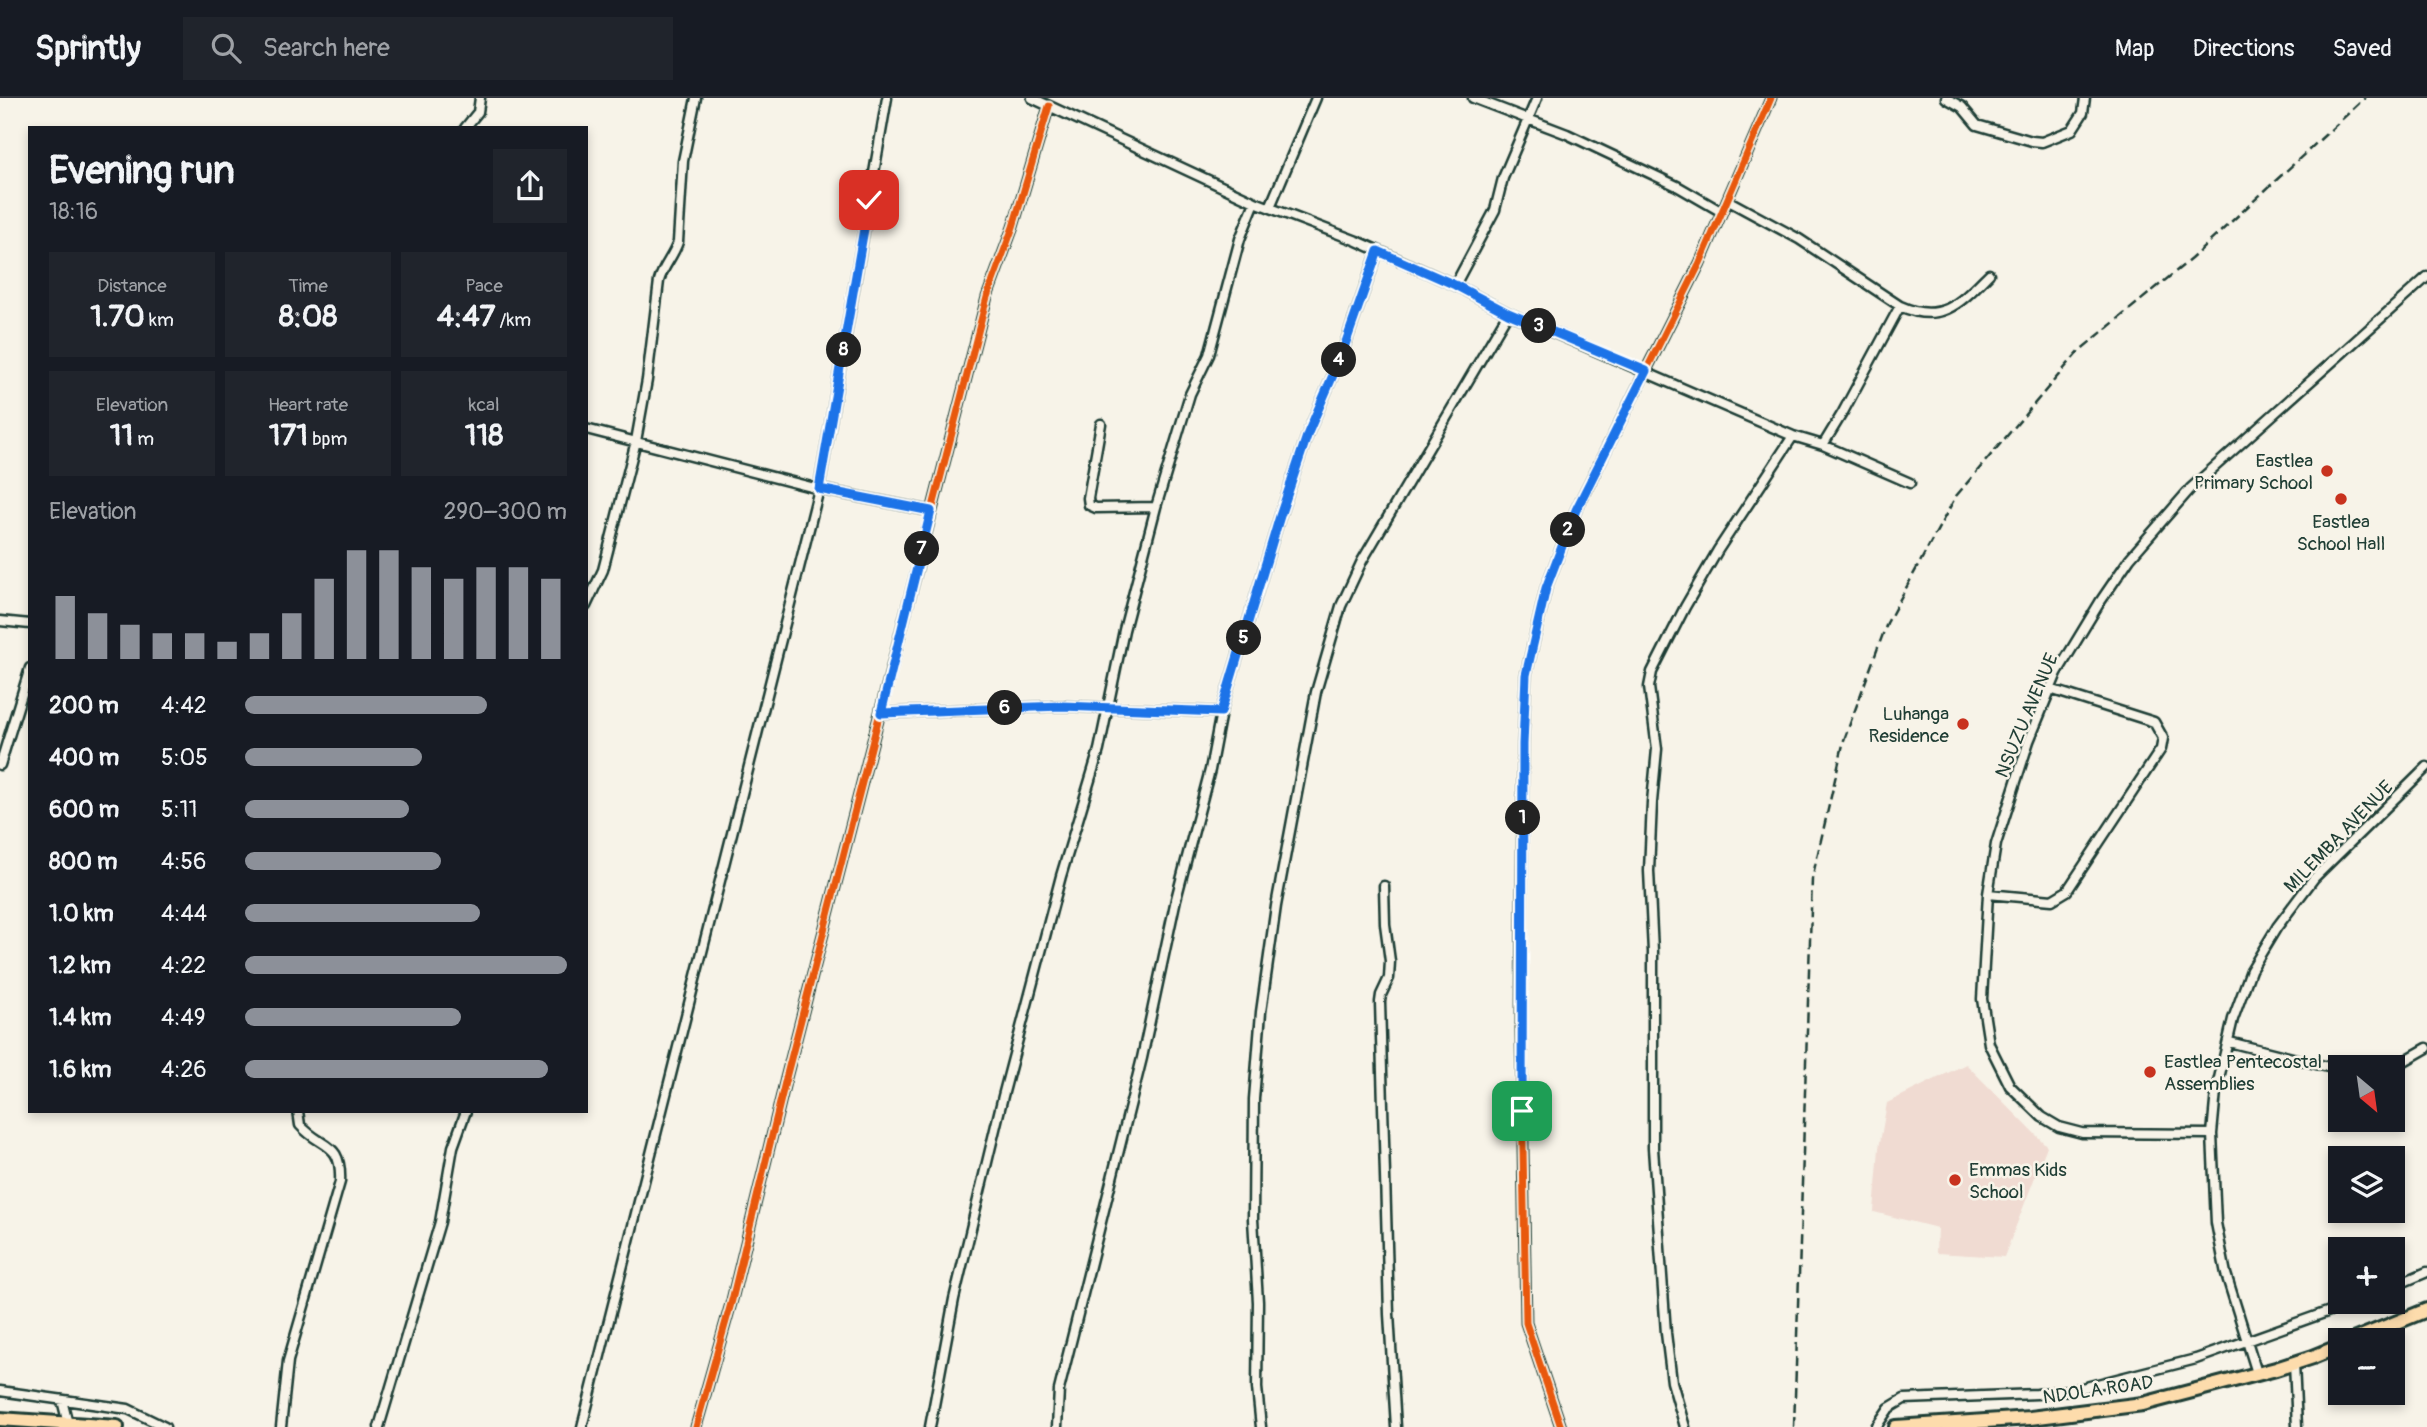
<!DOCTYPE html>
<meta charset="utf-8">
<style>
:root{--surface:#171b24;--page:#20242c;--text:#f1f3f6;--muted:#9ea1a6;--line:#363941;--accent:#8c9099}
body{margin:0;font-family:Pangolin,sans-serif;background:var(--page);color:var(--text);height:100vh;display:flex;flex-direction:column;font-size:26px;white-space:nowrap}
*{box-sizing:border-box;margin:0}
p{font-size:23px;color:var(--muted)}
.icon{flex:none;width:38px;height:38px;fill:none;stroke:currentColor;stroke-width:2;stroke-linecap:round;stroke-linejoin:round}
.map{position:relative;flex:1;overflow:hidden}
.side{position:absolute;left:28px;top:28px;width:560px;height:987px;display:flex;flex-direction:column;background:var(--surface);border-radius:0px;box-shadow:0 4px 10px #0003}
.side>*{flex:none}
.needle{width:46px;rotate:151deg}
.controls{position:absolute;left:2328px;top:957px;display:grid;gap:14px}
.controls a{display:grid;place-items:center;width:77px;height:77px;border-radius:0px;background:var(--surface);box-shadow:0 4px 10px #0003;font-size:35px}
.pin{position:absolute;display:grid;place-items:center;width:60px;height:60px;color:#fff;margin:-30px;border-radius:14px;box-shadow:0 4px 10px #0006}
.km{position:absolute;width:35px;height:35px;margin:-18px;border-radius:50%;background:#222;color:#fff;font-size:19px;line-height:35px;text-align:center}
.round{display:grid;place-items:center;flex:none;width:74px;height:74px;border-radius:0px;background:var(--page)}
.headline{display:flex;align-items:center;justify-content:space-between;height:119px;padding:0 21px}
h1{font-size:38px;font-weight:800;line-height:52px}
.metrics{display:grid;grid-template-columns:repeat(3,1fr);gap:10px;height:119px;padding:7px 21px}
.metrics div{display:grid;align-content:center;border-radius:0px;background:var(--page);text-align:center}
.metrics b{font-size:30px;font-weight:800}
.metrics small{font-size:19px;font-weight:400}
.metrics p{font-size:19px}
.chart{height:196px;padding:14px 21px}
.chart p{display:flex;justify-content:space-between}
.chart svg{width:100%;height:126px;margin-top:7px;stroke:var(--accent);stroke-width:6}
ul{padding:0 21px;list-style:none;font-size:23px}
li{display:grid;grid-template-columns:112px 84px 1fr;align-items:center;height:52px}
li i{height:18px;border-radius:9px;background:var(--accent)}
header{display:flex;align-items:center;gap:42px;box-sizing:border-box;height:98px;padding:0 35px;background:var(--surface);border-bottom:2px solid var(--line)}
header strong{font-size:33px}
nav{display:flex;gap:38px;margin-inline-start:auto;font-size:24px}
.search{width:490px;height:63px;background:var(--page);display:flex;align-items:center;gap:18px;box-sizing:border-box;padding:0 24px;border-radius:0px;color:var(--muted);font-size:26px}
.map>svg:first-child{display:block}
</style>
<header>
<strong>Sprintly</strong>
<div class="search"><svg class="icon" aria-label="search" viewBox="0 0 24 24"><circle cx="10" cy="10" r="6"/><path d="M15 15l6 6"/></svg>Search here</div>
<nav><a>Map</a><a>Directions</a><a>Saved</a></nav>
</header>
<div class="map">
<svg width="2427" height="1329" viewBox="0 0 2427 1329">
<rect width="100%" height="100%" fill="#f7f3e8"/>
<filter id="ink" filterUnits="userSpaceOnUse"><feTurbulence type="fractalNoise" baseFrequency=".0143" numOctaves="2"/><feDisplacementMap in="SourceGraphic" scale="14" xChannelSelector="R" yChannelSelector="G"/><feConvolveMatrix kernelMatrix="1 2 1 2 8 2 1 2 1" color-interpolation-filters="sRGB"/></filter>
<g filter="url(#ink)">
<path fill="#f0dbd2" d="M1966 966 2047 1048 2004 1159 1936 1155 1937 1130 1874 1114 1879 1050 1887 1005Z"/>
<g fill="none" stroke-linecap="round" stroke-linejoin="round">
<defs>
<path id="minor" d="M1032 0 1255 104 1357 143 1455 187 1508 215 1793 338 1823 347 1910 385
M1473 0 1567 36 1677 88 1722 114
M1946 0 1962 9 1977 27 2032 43 2042 44 2072 32 2083 15 2085 0
M465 30 478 14 480 0
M1727 102 1799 141 1900 208
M1270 109 1316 0
M1455 187 1495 112 1503 80 1537 0
M1101 326 1088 400 1089 407 1096 410 1156 409
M586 331 819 391 931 413
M1823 347 1843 314 1900 208C1942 227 1961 204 1989 176
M586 508 603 472 636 343 647 282 659 183C663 168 673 159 678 144L683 63 696 0
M0 523 30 526
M881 615 1062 608 1221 614
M0 667 30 570
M1384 788 1385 826 1390 863 1389 880 1381 897 1380 904 1389 1216 1396 1329
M1988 796 2052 802 2067 793 2161 651 2163 640 2154 624 2050 591
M2229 944 2340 972
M2392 970 2427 950
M2212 1036 2082 1035 2059 1029 2042 1019 2010 988 1989 946 1982 901 1988 796 1996 746 2029 643 2057 575 2100 504 2130 460 2191 390 2427 179
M2392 1189 2427 1174
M2294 1265 2297 1329
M2257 1275 2226 1176 2216 1125 2212 1036 2216 993 2233 921 2251 872 2277 829 2314 780 2427 669
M0 1293 128 1311 165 1329
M62 1302 68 1326
M281 1329 288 1263 340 1084C342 1042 322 1052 300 1027L298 1013
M379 1329 440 1124 453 1049 466 1013
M582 1329 819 391 887 0
M696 1329 732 1202 786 980 987 199 1013 129 1049 8
M930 1329 954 1201 1003 998 1061 778 1099 652 1124 532 1156 409 1190 296 1209 257 1240 141 1255 104
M1057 1329 1059 1292 1142 960 1176 801 1210 672 1221 614 1280 418 1308 335 1340 261 1378 153
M1261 1329 1257 1290 1258 1204 1253 1121 1254 1001 1261 914 1276 808 1316 594 1341 508 1362 463 1508 215
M1561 1329 1526 1225 1521 933 1523 646 1526 577 1546 490 1576 412 1700 165 1771 0
M1685 1329 1672 1284 1666 1235 1653 1050V854L1649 773 1652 704 1657 651 1649 589 1652 574 1685 509 1718 452 1793 338
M1876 1329 1889 1310 1904 1301 2037 1296 2078 1291 2196 1261 2355 1204"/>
<path id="primary" d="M2353 1242 2427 1212
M0 1321 117 1329
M1896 1329 2030 1320 2143 1306 2276 1271 2313 1259 2340 1248"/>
</defs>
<use href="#minor" stroke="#1f3d34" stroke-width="13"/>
<use href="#primary" stroke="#1f3d34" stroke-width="18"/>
<use href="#minor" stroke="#f7f3e8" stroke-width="8"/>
<use href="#primary" stroke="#fddcac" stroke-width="12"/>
<path stroke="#1f3d34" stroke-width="2.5" stroke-dasharray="10 5" stroke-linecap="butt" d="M1794 1329 1812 781 1844 642 1887 525 1956 398 2079 253 2191 161 2365 0"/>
<defs>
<path id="cycleway" d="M696 1329 732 1202 786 980 987 199 1013 129 1049 8
M1561 1329 1526 1225 1521 933 1523 646 1526 577 1546 490 1576 412 1700 165 1771 0"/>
</defs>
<use href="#cycleway" stroke="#f7f3e8" stroke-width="11"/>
<use href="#cycleway" stroke="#e8590c" stroke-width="7"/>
</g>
</g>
<g fill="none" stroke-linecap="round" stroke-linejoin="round" filter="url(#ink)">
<defs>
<path id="route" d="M869 102 819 391 931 413 881 615 1062 608 1221 614 1280 418 1308 335 1340 261 1378 153 1455 187 1508 215 1646 273 1576 412 1546 490 1526 577 1523 646 1522 1013"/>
</defs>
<use href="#route" stroke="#fff" stroke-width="14"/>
<use href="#route" stroke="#1a73e8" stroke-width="9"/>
</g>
<g fill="#c8321e" stroke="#f7f3e8" stroke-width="2.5">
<circle cx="2327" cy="373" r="7"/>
<circle cx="2341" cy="401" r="7"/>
<circle cx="1963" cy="626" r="7"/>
<circle cx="2150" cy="974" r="7"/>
<circle cx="1955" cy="1082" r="7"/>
</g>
<g text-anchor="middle" stroke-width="5" stroke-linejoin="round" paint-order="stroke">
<g font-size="19" fill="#1f3d34" stroke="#f7f3e8" text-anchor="end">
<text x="2313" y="369">Eastlea<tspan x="2313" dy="22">Primary School</tspan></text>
<text x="2341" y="430" text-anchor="middle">Eastlea<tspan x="2341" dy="22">School Hall</tspan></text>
<text x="1949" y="622">Luhanga<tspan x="1949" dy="22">Residence</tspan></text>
<text x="2164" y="970" text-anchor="start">Eastlea Pentecostal<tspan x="2164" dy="22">Assemblies</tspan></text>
<text x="1969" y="1078" text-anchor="start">Emmas Kids<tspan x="1969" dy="22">School</tspan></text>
</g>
<g font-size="19" fill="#1f3d34" stroke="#f7f3e8">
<text transform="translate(2026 617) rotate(-67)" y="7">NSUZU AVENUE</text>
<text transform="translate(2338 738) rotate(-46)" y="7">MILEMBA AVENUE</text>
<text transform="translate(2098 1291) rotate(-8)" y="7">NDOLA ROAD</text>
</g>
</g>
</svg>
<div class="controls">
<a><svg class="needle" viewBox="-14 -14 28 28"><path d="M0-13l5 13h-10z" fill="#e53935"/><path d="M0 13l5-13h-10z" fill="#9ea1a6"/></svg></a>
<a><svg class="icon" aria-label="layers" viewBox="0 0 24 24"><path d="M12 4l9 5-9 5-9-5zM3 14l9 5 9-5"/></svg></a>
<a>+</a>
<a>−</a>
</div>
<div class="pin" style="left:1522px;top:1013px;background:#1e9e55"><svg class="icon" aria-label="arrive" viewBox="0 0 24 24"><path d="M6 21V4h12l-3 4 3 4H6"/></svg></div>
<div class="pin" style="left:869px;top:102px;background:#d93025"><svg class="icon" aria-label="check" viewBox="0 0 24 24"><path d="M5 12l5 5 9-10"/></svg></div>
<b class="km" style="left:1523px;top:720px">1</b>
<b class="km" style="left:1568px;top:432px">2</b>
<b class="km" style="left:1539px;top:228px">3</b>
<b class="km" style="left:1339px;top:262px">4</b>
<b class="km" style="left:1244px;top:540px">5</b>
<b class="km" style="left:1005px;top:610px">6</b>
<b class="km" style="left:922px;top:451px">7</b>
<b class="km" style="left:844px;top:252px">8</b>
<section class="side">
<div class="headline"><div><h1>Evening run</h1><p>18:16</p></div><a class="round"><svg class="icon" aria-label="share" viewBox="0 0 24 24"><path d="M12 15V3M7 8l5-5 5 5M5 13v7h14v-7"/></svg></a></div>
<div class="metrics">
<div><p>Distance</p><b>1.70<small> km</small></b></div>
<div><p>Time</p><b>8:08</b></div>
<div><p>Pace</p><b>4:47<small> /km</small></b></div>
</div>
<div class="metrics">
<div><p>Elevation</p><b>11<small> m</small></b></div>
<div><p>Heart rate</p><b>171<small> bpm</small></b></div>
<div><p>kcal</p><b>118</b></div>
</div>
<div class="chart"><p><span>Elevation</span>290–300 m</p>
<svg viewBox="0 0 160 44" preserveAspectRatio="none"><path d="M5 44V22M15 44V28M25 44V32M35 44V35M45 44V35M55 44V38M65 44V35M75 44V28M85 44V16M95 44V6M105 44V6M115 44V12M125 44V16M135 44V12M145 44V12M155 44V16"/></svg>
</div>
<ul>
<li><b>200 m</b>4:42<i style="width:75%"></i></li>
<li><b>400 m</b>5:05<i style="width:55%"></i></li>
<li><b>600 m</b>5:11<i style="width:51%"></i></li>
<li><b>800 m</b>4:56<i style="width:61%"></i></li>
<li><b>1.0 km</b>4:44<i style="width:73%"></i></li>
<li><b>1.2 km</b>4:22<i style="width:100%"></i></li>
<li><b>1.4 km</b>4:49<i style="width:67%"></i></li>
<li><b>1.6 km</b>4:26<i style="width:94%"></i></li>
</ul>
</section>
</div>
